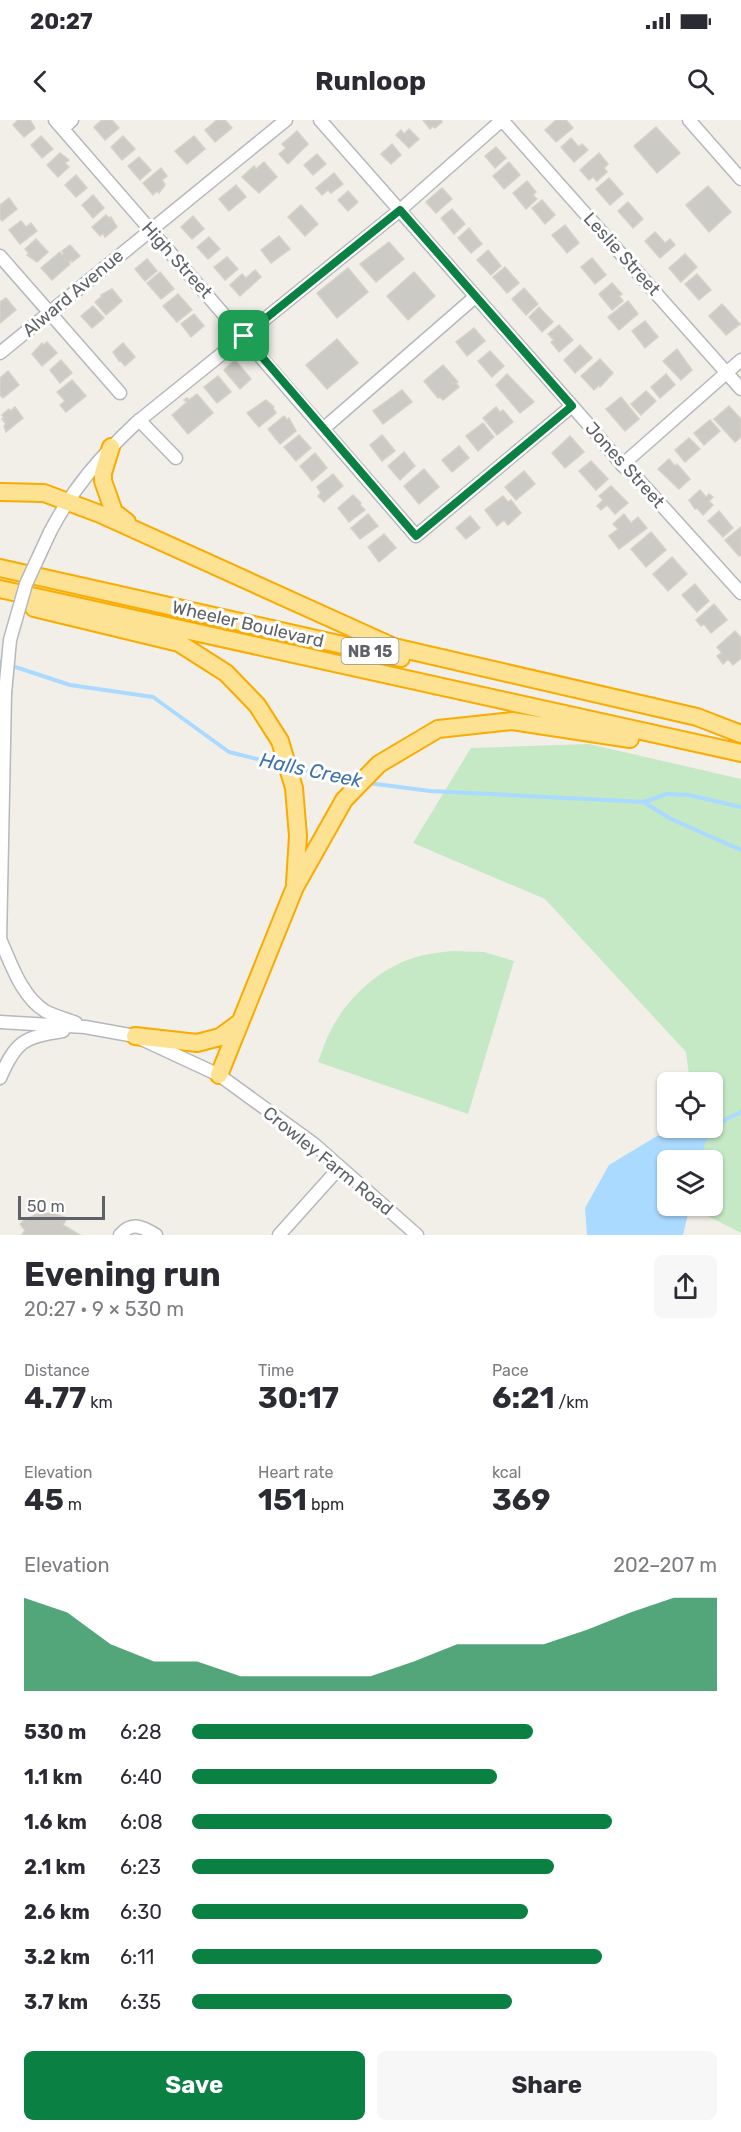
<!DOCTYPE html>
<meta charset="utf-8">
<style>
:root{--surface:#fff;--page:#f7f7f7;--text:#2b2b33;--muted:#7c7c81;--accent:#0b8043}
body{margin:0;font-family:Rubik,sans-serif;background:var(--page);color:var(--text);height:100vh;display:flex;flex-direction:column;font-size:22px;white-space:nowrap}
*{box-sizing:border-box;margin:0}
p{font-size:20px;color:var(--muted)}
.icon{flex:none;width:33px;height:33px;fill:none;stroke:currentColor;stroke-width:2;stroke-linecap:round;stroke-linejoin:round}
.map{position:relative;height:1115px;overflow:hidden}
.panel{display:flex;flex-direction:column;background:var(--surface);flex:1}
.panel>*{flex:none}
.controls{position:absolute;left:657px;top:952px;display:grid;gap:12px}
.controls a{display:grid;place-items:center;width:66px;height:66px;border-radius:9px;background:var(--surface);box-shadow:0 2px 4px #0004;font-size:30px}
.scale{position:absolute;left:18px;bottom:15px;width:87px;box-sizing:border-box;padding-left:6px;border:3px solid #5f6368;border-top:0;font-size:16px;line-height:21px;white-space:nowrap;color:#5f6368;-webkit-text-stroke:4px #fff;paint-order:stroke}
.pin{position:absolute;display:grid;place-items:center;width:51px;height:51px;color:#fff;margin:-26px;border-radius:12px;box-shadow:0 3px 9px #0006}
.round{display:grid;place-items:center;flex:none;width:63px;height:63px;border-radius:9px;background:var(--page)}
.summary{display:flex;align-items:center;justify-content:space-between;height:102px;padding:0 24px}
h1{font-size:33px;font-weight:700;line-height:45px}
.metrics{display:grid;grid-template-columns:repeat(3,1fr);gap:9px;height:102px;padding:6px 24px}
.metrics div{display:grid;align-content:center}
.metrics b{font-size:30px;font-weight:700}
.metrics small{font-size:16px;font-weight:400}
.metrics p{font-size:16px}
.chart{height:168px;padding:12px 24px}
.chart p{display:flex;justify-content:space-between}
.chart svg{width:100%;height:108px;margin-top:6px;fill:var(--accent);opacity:.7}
.button{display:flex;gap:12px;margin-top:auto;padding:12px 24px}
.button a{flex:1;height:69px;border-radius:9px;background:var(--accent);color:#fff;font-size:24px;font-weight:700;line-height:69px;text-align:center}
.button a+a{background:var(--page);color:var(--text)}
ul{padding:0 24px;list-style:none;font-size:20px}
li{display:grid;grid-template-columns:96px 72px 1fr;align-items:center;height:45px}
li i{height:15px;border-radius:8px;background:var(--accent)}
.status{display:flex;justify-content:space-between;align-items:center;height:42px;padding:0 30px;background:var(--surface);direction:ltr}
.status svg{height:16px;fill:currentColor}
header{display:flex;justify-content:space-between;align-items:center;height:78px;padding:0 24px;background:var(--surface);font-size:27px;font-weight:700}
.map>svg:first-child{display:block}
</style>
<div class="status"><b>20:27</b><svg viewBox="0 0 49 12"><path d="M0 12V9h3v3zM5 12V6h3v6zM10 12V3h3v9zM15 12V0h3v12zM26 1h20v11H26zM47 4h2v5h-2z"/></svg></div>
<header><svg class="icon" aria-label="back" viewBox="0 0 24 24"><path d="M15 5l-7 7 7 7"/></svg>Runloop<svg class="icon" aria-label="search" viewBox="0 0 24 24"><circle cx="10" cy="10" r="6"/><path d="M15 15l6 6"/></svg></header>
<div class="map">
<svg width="741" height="1115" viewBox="0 0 741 1115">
<rect width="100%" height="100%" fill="#f1efe8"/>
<path fill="#c5e8c5" d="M589 624 741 659V1113L708 1096 706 1086H712V1041H701L696 1008H712V963H690L686 932 545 779 413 723 471 628Z
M452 831 484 832 514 841 468 994 318 942C322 932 325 921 330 912 348 875 384 844 424 835 433 833 443 832 452 831Z"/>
<path fill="#aadaff" d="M693 1012 706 1019 701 1041H668V1086H690L683 1115H587L585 1088 609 1045 657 1016Z"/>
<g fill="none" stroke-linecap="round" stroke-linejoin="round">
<path stroke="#aadaff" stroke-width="4" d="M0 542 70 565 153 577 229 632 281 645
M295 648 333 658 355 661
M368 663 430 671 644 682 667 674 689 675 741 687
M645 683 671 699 741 730
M706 1019 726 999 741 992"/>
</g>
<path fill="#cccac5" stroke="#d6d1c6" stroke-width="1.5" d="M18 0H30L35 8 24 17 13 5Z
M102 0H112L119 8 105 20 94 7Z
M217 0H225L232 8 215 22 205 10Z
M423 0H441L442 2 435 8 433 6 430 9Z
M556 0H566L573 8 556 22 545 10Z
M656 7 680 33 657 53 634 26Z
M409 9 419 19 409 28 396 15 401 10 404 14Z
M297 11 308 24 288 44 279 34 286 28 282 24Z
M41 16 53 29 42 38 31 25Z
M123 16 135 29 122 40 111 27Z
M194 16 205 29 187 44 175 31Z
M571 18 579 27 582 24 588 30 574 42 561 27Z
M392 24 401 35 391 44 381 34Z
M496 27 506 38 495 48 485 36Z
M60 33 69 40 65 43 69 47 58 57 47 45Z
M599 33 608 44 604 48 607 52 597 61 593 57 589 60 580 50Z
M317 34 326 44 313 55 304 45Z
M139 37 151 50 140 60 128 46Z
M264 42 277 57 259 73 242 57 254 46 256 49Z
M509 42 520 55 504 69 493 56Z
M161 48 167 56 162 60 165 65 159 73 157 71 153 75 143 63Z
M334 53 343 64 331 73 328 70 322 75 316 68Z
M76 55 87 68 76 77 65 65Z
M609 58 623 74 610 85 596 69Z
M527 61 536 72 533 75 537 79 526 89 513 73Z
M236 65 246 77 229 91 219 79Z
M708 66 731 92 709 112 686 85Z
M442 68 452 79 436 93 426 82Z
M348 71 358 82 348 91 338 80Z
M93 75 104 88 93 98 82 85Z
M9 78 17 89 2 101 0 98V85Z
M542 80 555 95 545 104 532 88Z
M628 82 643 99 633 108 618 91Z
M301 85 318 104 305 116 288 97Z
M452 89 465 104 454 114 441 98Z
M106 95 109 98 111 97 117 107 105 117 103 113 100 116 92 107Z
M193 96 204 109 192 119 181 107Z
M21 101 26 107 31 103 37 111 20 124 9 110Z
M565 105 579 123 567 133 552 115Z
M469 108 482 124 471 133 458 118Z
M655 112 665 123 670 119 675 125 660 138 645 121Z
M279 116 290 129 271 143 261 130Z
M209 117 220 129 208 139 197 127Z
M36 119 48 132 37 142 27 135 29 134 25 129Z
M389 122 404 139 376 162 360 144Z
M70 125 80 136 72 142 71 140 69 142 70 144 52 160 41 148 60 132 62 135 64 133 62 131Z
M488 130 501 146 491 155 477 140Z
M685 134 697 147 681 162 669 148Z
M227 137 238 149 225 160 214 147Z
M592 138 606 155 595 164 581 147Z
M147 139 157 151 145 161 135 149Z
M505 147 519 163 507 173 493 157Z
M348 148 368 172 337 198 317 173Z
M255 150 261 157 240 176 230 165 242 154 246 158Z
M160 152 174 169 161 179 147 163Z
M414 152 435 176 408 200 387 176Z
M697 154 711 170 699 180 685 164Z
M612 163 622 174 619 176 623 181 612 190 599 174Z
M524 168 538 184 526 195 512 179Z
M112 169 122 181 106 195 95 182 102 176 101 175Z
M178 174 192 190 177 202 163 186Z
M6 178 16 190 0 203V182Z
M628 181 638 194 619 210 608 197Z
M722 184 740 204 726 215 709 196Z
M93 186 104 198 92 208 81 196Z
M539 187 553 202 542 212 529 197Z
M194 194 204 206 191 217 181 204Z
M645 201 658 217 645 228 632 211Z
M559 205 573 220 559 232 551 222 554 220 548 214Z
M474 208 485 221 467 236 456 222Z
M337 219 358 243 327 269 306 245Z
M47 222 57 233 42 246 32 234 42 223 44 225Z
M123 223 135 237 125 246 120 240 119 241 113 232Z
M580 225 592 238 575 253 564 240Z
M677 229 692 250 681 260 663 241Z
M490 231 504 246 492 257 478 241Z
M600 239 613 253 600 267 599 265 594 270 581 256Z
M61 240 72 253 60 263 50 250Z
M235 240 251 259 240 269 224 250Z
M443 245 458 262 456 263 459 267 443 280 440 277 438 278 424 261Z
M8 251 19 265 3 278 0 275V258Z
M507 254 534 282 520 293 496 265Z
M666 254 675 265 660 278 651 267Z
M218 256 231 272 217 283 204 267Z
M72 260 86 276 66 292 60 285 65 281 57 272Z
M402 270 412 282 383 304 373 291Z
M646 271 656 281 641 295 631 284Z
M197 274 213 293 188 314 172 295 187 282 184 280 187 278 189 280Z
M621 277 639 299 625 311 606 289Z
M266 280 274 287 273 288 276 293 259 307 247 293Z
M729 286 741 299V317L735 322 714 299Z
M15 287 23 298 6 312 4 306 6 304 2 299 4 298 2 295 9 289 11 291Z
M496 287 500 292 503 290 513 302 497 315 483 298Z
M284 296 287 300 289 298 296 311 280 324 268 309Z
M710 300 720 311 704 325 694 313Z
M483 303 494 317 478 331 466 316Z
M299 315 311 328 296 341 284 327Z
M382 315 395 331 382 341 370 325Z
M570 316 584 332 565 348 552 333Z
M689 318 700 329 685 342 675 330Z
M459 326 469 338 452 352 442 340Z
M404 332 415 346 400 360 388 346Z
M315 333 327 348 312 361 300 346Z
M669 339 675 346 677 344 690 359 679 369 658 349Z
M591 341 608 359 596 370 579 351Z
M424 349 439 367 419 384 404 366Z
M524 351 535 364 516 380 505 367Z
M333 354 343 366 324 382 318 376 321 373 317 367Z
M611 366 628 383 615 394 607 385 601 390 597 386 603 380 599 376Z
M700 370 706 377 709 374 713 377 709 381 713 385 703 395 697 388 695 389 689 380Z
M353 375 361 383 360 385 365 390 349 402 338 388Z
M503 376 508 382 511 380 521 393 508 405 504 400 497 406 485 390Z
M719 391 733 408 723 417 708 401Z
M368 394 378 406 360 419 351 408Z
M624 394 631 403 638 397 647 408 619 429 609 416 618 409 613 404Z
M470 396 480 408 466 419 456 408Z
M741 407V435L739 436 725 420Z
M651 412 666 430 646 447 631 429Z
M384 414 396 428 379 442 368 427Z
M672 437 687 454 668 471 653 454Z
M695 464 709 481 697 492 682 475Z
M714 484 727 500 711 513 704 504 701 506 696 500Z
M735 511 741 518V538L733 545 728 539 723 544 717 536 722 533 717 527Z
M52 1093 67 1098 63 1105 80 1115H22L25 1110 20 1104 24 1100 37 1094Z"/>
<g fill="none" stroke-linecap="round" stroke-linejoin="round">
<defs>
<path id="minor" d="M55 0 416 416 572 286
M320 0 588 304 622 345 636 357 741 473
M502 0 741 269
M689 0 741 59
M63 9 72 0
M0 136 120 273
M0 233 286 0
M139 300 176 338
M323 309 475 177
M622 345 741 240
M50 412C73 368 100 337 136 303L400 90 502 0
M0 819C11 843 21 876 45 891 54 896 66 899 76 903
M0 822 5 573
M0 902 85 907 135 916 219 955 314 1024 417 1115
M0 958C16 921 24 917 63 911
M120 1115C132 1101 143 1107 156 1115
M279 1115 340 1047"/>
<path id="highway" d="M111 327 103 353V361L114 392 127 402
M0 372 44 373 100 394 394 527 697 597 741 614
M0 448 401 538
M0 469 741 633
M34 488 179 523 226 553 257 585 280 621 294 668 298 716 295 763
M135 916 197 923 220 917 239 903
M219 955 295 767 344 680 379 644 438 609 512 601 630 619"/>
</defs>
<use href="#minor" stroke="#b5b8bc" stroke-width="15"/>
<use href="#highway" stroke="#f9ab00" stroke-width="20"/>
<use href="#minor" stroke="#fff" stroke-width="12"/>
<use href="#highway" stroke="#fde293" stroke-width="16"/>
<defs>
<path id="minor-bridge" d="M5 573 10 520 26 464 50 412"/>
</defs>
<use href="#minor-bridge" stroke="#b5b8bc" stroke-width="15" stroke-linecap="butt"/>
<use href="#minor-bridge" stroke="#fff" stroke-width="12"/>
</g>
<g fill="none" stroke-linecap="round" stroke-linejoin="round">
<defs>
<path id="route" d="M400 90 572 286 416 416 244 216Z"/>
</defs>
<use href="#route" stroke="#fff" stroke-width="12"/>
<use href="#route" stroke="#0b8043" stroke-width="8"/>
</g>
<g text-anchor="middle" stroke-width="6" stroke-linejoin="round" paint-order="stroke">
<rect fill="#fff" stroke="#8f9295" stroke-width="1.5" x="341.5" y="518" width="57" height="26" rx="4.5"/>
<g font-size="16" font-weight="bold" fill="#5f6368">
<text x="370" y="537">NB 15</text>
</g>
<g font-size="18" fill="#5f6368" stroke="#fff">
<text transform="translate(622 134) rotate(48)" y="6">Leslie Street</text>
<text transform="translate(177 140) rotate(48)" y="6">High Street</text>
<text transform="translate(73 173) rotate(-40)" y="6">Alward Avenue</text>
<text transform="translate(625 345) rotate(48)" y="6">Jones Street</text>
<text transform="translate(248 504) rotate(13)" y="6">Wheeler Boulevard</text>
<text transform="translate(328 1041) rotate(39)" y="6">Crowley Farm Road</text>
</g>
<g font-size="20" font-style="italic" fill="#4174aa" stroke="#fff">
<text transform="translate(311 650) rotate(12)" y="7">Halls Creek</text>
</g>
</g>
</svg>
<div class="controls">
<a><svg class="icon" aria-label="locate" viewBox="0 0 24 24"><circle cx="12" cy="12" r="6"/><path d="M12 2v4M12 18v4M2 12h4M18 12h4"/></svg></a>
<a><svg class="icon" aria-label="layers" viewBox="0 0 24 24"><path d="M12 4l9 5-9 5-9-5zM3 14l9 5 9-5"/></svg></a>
</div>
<div class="scale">50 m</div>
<div class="pin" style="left:244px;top:216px;background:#1e9e55"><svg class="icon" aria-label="arrive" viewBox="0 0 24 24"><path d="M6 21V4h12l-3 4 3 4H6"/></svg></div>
</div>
<section class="panel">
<div class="summary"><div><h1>Evening run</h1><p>20:27 · 9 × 530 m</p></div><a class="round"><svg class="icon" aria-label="share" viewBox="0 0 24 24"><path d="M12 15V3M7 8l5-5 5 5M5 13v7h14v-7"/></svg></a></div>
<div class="metrics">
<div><p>Distance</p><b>4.77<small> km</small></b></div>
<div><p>Time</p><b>30:17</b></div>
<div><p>Pace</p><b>6:21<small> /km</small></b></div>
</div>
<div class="metrics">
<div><p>Elevation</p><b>45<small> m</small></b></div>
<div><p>Heart rate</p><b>151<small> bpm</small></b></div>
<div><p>kcal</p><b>369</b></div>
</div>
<div class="chart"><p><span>Elevation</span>202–207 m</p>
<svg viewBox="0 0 160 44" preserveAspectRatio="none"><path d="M0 44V6L10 12L20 25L30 32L40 32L50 38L60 38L70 38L80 38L90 32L100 25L110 25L120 25L130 19L140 12L150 6L160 6V44z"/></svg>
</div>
<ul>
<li><b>530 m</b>6:28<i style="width:65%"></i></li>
<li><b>1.1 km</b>6:40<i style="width:58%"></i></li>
<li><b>1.6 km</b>6:08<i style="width:80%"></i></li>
<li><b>2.1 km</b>6:23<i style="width:69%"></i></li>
<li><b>2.6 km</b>6:30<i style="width:64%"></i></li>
<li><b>3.2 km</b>6:11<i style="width:78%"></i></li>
<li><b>3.7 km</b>6:35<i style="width:61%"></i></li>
</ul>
<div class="button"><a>Save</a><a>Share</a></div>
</section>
